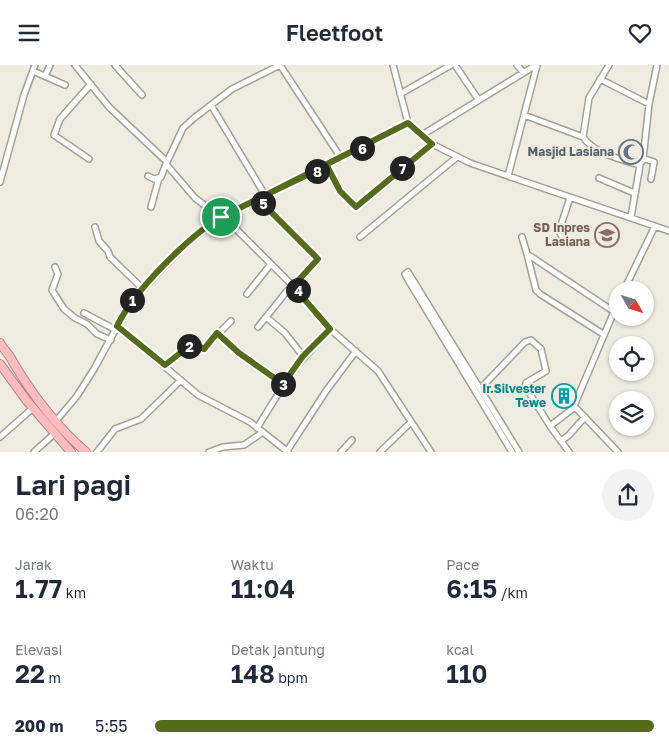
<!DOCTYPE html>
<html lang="id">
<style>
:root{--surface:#fff;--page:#f2f2f3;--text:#1f2937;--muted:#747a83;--accent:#546b1b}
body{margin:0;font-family:"Golos Text",sans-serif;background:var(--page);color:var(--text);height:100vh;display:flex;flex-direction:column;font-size:19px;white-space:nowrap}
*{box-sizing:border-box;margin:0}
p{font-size:16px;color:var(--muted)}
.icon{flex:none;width:28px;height:28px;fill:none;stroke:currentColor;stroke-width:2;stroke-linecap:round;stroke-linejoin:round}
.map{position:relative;height:387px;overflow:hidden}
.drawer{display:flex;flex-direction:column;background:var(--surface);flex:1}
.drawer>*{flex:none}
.needle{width:32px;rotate:129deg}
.fabs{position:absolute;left:609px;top:216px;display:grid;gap:10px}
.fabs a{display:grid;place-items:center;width:45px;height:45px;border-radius:50%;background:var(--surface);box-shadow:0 1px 4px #0004;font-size:25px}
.pin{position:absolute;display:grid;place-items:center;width:42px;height:42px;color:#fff;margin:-21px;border:2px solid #fff;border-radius:50%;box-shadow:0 1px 5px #0007}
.km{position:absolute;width:25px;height:25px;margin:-12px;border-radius:50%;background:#222;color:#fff;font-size:14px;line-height:25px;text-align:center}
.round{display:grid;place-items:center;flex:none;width:52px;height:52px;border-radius:26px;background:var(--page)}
.overview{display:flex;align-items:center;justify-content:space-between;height:85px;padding:0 15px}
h1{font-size:28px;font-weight:600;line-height:38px}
.metrics{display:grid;grid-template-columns:repeat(3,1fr);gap:8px;height:85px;padding:5px 15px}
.metrics div{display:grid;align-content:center}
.metrics b{font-size:25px;font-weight:600}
.metrics small{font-size:14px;font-weight:400}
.metrics p{font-size:14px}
ul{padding:0 15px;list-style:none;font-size:16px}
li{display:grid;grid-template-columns:80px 60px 1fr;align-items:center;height:38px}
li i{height:12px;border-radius:6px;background:var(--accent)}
header{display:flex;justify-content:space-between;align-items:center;height:65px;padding:0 15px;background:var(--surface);font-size:22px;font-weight:600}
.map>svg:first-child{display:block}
</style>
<header><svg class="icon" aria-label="menu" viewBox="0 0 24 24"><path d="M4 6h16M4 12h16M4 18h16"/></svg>Fleetfoot<svg class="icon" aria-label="heart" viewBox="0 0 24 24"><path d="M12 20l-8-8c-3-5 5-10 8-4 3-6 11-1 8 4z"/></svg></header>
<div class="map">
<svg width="669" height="387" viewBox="0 0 669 387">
<rect width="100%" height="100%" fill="#eeece0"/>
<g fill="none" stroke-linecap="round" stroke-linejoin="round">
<defs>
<path id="minor" d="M75 0 109 42 166 96
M115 0 142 30
M280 0 232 24 194 53 183 63 166 99 195 133 236 164 304 232 330 264 378 306 431 387
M280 0 341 93
M393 0 408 58 432 79 470 98 669 166
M455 0 478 34
M517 0 523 7
M609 0 589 33 583 72C593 88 623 95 640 100L631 152
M33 6 65 20
M45 11 50 0
M600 14 649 39
M400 29 451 0
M211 40 265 130
M524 50 583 72
M422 70 536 0
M89 94 54 70 60 54 91 19
M643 94 649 39 657 0
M641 97 645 94 654 97 651 114
M327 101 340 126 356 142 432 79
M148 111 154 114 161 112 166 99
M508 111 537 0
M599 113 634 128
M0 117 24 30 35 0
M151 142 159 113
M95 162 99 176 108 186 110 192 143 224
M561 170 559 166 570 133
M360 172 457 92
M522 172 527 189
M55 202 58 209 52 225 64 244 75 253 87 259 97 269 111 275
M408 207 405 209 407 213 512 387
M408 207 519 387
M624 225 655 161
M247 229 271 199
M618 237 574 341 618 387
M84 248 116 265
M266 252 285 268 303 291
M117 261 198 330 250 357 288 387
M258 262 287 226 300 215 318 194 258 134
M217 268 239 287 283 319
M603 269 540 229 536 225 527 189 613 246
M165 300 193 278 204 283 231 256
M480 324 525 277 531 275 541 284 546 306 526 318 525 321 550 361
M56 356 77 331 94 304 130 238 186 178 221 152 408 58
M257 363 293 305 330 264
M0 372 33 343
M561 376 569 370 585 352
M287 386 326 326 356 286
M34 387 54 369
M97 387 115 364 141 354 181 315
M209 387 223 382 244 380 263 367
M341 387 352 375
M380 387 411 357
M569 387 550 361 575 342"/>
<path id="highway" d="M0 278C4 285 10 290 13 297 32 329 57 362 86 387
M0 299 27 336 71 387"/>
</defs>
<use href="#minor" stroke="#a3a196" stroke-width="8"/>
<use href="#highway" stroke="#b28888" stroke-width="10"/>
<use href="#minor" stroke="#fff" stroke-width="5"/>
<use href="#highway" stroke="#fdbdbf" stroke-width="8"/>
</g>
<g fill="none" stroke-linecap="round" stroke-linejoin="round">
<defs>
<path id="route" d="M221 152C188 172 134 226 117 261L165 300 193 278 204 284 217 268 239 288 283 319 303 291 330 264 293 221 318 194 258 134 408 58 432 79 356 142 340 126 327 101C291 117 256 135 221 152"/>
</defs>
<use href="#route" stroke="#fff" stroke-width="10"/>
<use href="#route" stroke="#546b1b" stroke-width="6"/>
</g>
<defs>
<symbol id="mosque-ring" viewBox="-11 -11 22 22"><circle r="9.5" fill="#eeece0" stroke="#6b7280" stroke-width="1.5"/><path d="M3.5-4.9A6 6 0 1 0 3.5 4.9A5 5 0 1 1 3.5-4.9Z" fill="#6b7280"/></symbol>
<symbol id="school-ring" viewBox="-11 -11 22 22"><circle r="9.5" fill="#eeece0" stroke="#8d6e63" stroke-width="1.5"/><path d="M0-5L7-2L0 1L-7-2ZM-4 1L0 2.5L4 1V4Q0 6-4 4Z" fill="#8d6e63"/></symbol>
<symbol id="building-ring" viewBox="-11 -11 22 22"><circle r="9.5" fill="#eeece0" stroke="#0f9aa8" stroke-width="1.5"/><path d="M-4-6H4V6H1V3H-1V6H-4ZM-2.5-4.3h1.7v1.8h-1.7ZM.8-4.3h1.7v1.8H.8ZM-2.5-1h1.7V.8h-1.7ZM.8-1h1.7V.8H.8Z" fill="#0f9aa8"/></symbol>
</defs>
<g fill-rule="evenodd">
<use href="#mosque-ring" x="617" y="73" width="28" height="28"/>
<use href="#school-ring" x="593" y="156" width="28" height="28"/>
<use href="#building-ring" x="550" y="317" width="28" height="28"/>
</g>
<g text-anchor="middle" stroke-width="4" stroke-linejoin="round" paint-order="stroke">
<g font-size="12" font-weight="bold" fill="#5b616d" stroke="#eeece0" text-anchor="end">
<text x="614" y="91">Masjid Lasiana</text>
</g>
<g font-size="12" font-weight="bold" fill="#785e54" stroke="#eeece0" text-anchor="end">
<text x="590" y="167">SD Inpres<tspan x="590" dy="14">Lasiana</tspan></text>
</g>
<g font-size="12" font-weight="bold" fill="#0d838f" stroke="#eeece0" text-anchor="end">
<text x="546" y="328">Ir.Silvester<tspan x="546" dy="14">Tewe</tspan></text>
</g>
</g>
</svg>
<div class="fabs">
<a><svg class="needle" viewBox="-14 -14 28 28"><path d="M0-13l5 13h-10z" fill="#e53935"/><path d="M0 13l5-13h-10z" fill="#747a83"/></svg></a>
<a><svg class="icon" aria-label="locate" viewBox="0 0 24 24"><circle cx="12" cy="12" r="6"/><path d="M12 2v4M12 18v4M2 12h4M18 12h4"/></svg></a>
<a><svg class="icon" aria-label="layers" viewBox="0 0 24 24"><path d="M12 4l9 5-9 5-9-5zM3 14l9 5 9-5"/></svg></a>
</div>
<div class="pin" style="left:221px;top:152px;background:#1e9e55"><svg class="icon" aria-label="arrive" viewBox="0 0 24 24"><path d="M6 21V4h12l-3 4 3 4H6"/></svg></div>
<b class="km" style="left:132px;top:235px">1</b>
<b class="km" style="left:189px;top:281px">2</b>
<b class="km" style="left:283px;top:319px">3</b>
<b class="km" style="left:298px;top:225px">4</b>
<b class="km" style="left:263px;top:138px">5</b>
<b class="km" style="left:362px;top:83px">6</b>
<b class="km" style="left:402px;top:103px">7</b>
<b class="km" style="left:317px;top:106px">8</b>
</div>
<section class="drawer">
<div class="overview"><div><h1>Lari pagi</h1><p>06:20</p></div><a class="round"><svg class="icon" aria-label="share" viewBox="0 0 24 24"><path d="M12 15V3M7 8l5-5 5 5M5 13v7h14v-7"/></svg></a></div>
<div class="metrics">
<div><p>Jarak</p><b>1.77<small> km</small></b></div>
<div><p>Waktu</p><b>11:04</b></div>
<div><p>Pace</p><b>6:15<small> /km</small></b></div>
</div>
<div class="metrics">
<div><p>Elevasi</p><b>22<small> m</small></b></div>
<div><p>Detak jantung</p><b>148<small> bpm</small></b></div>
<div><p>kcal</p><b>110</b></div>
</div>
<ul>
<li><b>200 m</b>5:55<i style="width:100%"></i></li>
</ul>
</section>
